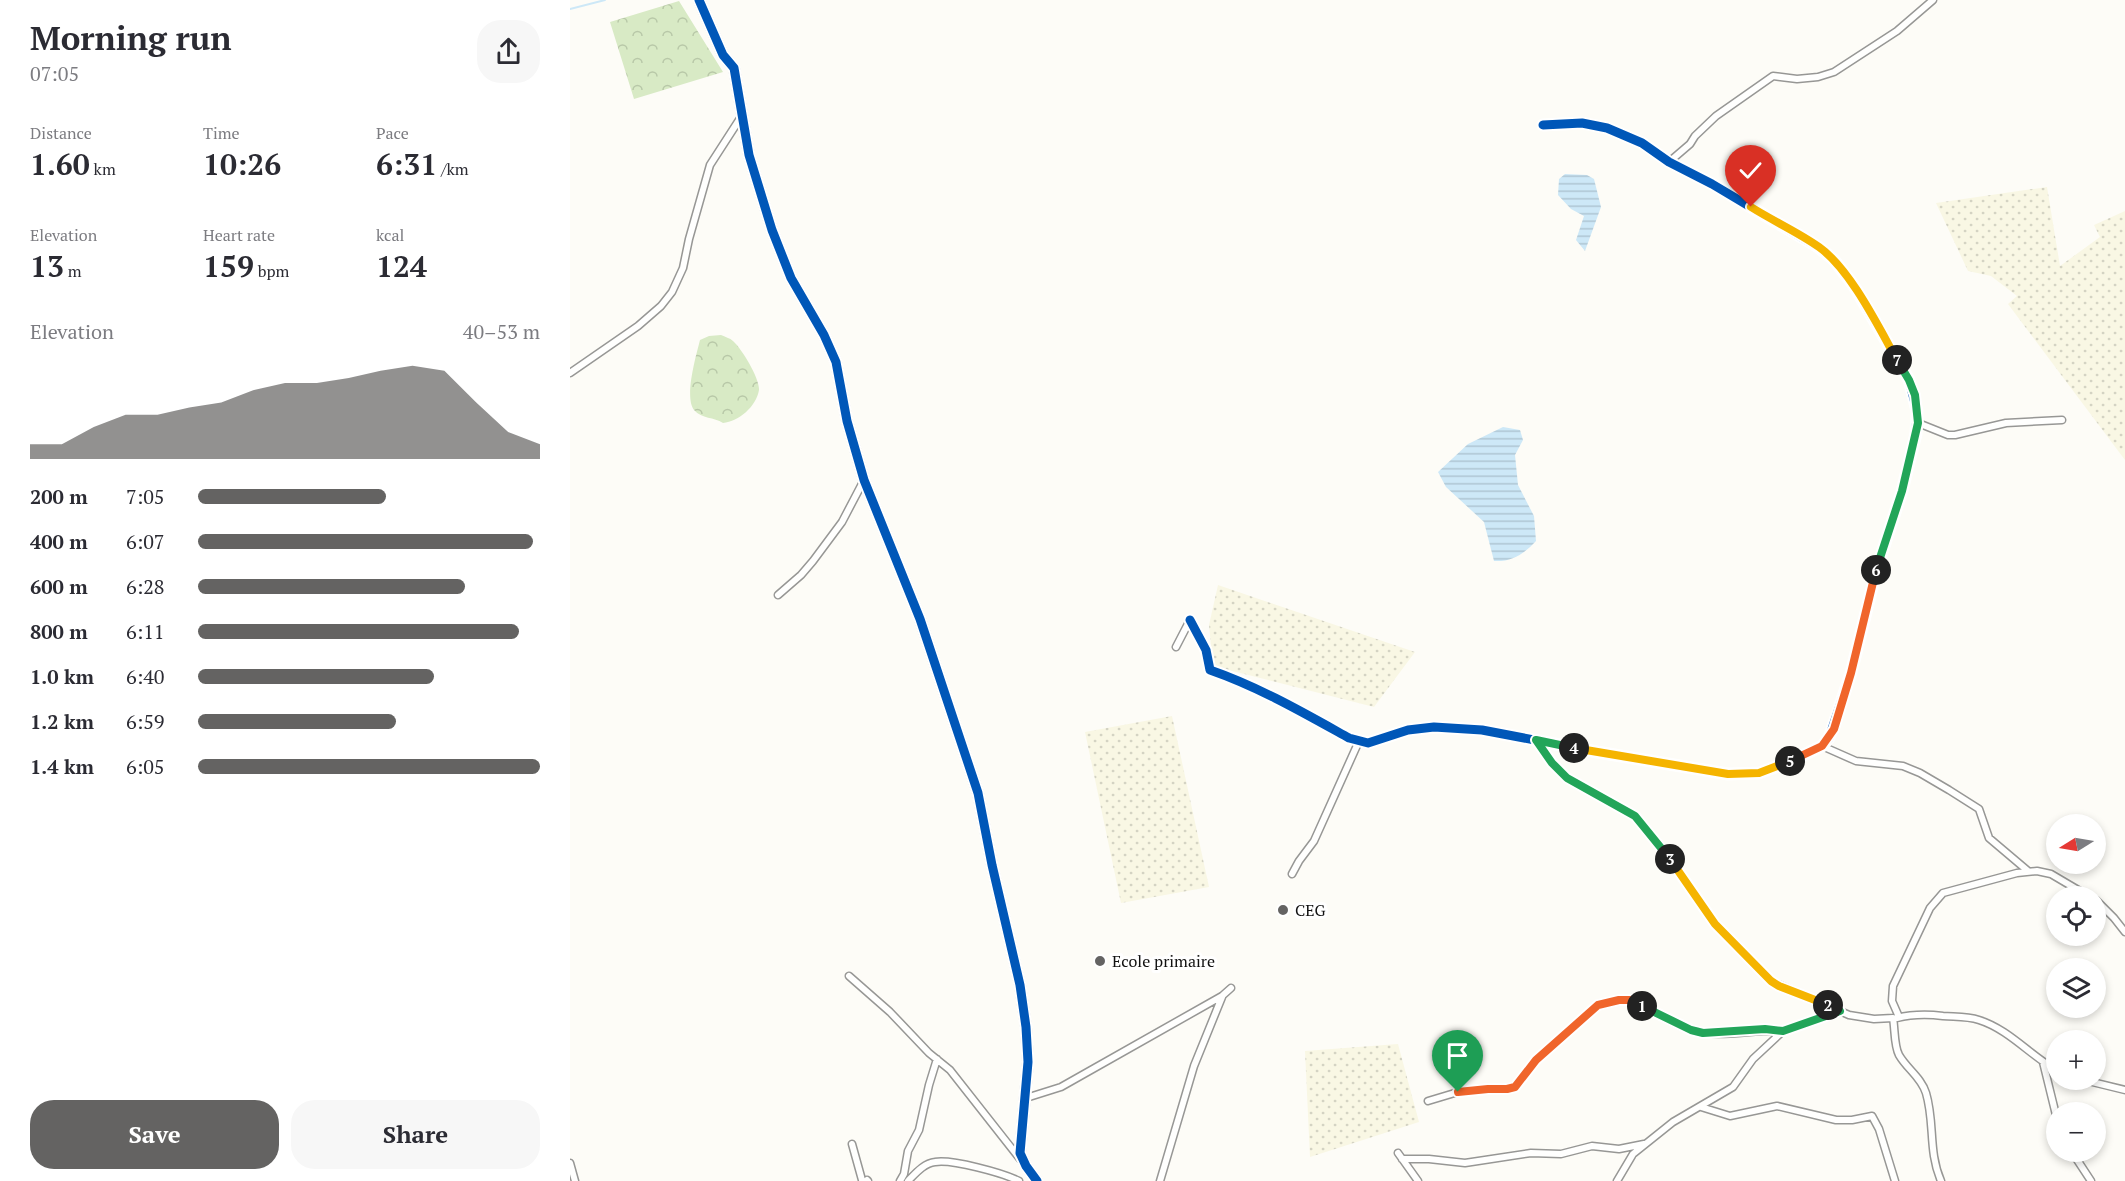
<!DOCTYPE html>
<meta charset="utf-8">
<style>
:root{--surface:#fff;--page:#f7f7f7;--text:#2b2b33;--muted:#7c7c81;--accent:#646362}
body{margin:0;font-family:"PT Serif",serif;background:var(--page);color:var(--text);height:100vh;display:flex;flex-direction:column;font-size:22px;white-space:nowrap}
*{box-sizing:border-box;margin:0}
p{font-size:20px;color:var(--muted)}
.icon{flex:none;width:33px;height:33px;fill:none;stroke:currentColor;stroke-width:2;stroke-linecap:round;stroke-linejoin:round}
.map{position:relative;flex:1;overflow:hidden}
.side{display:flex;flex-direction:column;background:var(--surface);width:570px}
.side>*{flex:none}
.needle{width:39px;rotate:259deg}
.controls{position:absolute;left:1476px;top:814px;display:grid;gap:12px}
.controls a{display:grid;place-items:center;width:60px;height:60px;border-radius:50%;background:var(--surface);box-shadow:0 3px 9px #0003;font-size:30px}
.pin{position:absolute;display:grid;place-items:center;width:51px;height:51px;color:#fff;margin:-62px -26px;border-radius:50% 50% 50% 0;rotate:-45deg;box-shadow:0 0 6px #0007}
.pin .icon{rotate:45deg}
.km{position:absolute;width:30px;height:30px;margin:-15px;border-radius:50%;background:#222;color:#fff;font-size:16px;line-height:30px;text-align:center}
.round{display:grid;place-items:center;flex:none;width:63px;height:63px;border-radius:24px;background:var(--page)}
.summary{display:flex;align-items:center;justify-content:space-between;height:102px;padding:0 30px}
h1{font-size:33px;font-weight:700;line-height:45px}
.stats{display:grid;grid-template-columns:repeat(3,1fr);gap:9px;height:102px;padding:6px 30px}
.stats div{display:grid;align-content:center}
.stats b{font-size:30px;font-weight:700}
.stats small{font-size:16px;font-weight:400}
.stats p{font-size:16px}
.chart{height:168px;padding:12px 30px}
.chart p{display:flex;justify-content:space-between}
.chart svg{width:100%;height:108px;margin-top:6px;fill:var(--accent);opacity:.7}
.action{display:flex;gap:12px;margin-top:auto;padding:12px 30px}
.action a{flex:1;height:69px;border-radius:24px;background:var(--accent);color:#fff;font-size:24px;font-weight:700;line-height:69px;text-align:center}
.action a+a{background:var(--page);color:var(--text)}
ul{padding:0 30px;list-style:none;font-size:20px}
li{display:grid;grid-template-columns:96px 72px 1fr;align-items:center;height:45px}
li i{height:15px;border-radius:8px;background:var(--accent)}
main{display:flex;flex:1;min-height:0}
.map>svg:first-child{display:block}
</style>
<main>
<section class="side">
<div class="summary"><div><h1>Morning run</h1><p>07:05</p></div><a class="round"><svg class="icon" aria-label="share" viewBox="0 0 24 24"><path d="M12 15V3M7 8l5-5 5 5M5 13v7h14v-7"/></svg></a></div>
<div class="stats">
<div><p>Distance</p><b>1.60<small> km</small></b></div>
<div><p>Time</p><b>10:26</b></div>
<div><p>Pace</p><b>6:31<small> /km</small></b></div>
</div>
<div class="stats">
<div><p>Elevation</p><b>13<small> m</small></b></div>
<div><p>Heart rate</p><b>159<small> bpm</small></b></div>
<div><p>kcal</p><b>124</b></div>
</div>
<div class="chart"><p><span>Elevation</span>40–53 m</p>
<svg viewBox="0 0 160 44" preserveAspectRatio="none"><path d="M0 44V38L10 38L20 31L30 26L40 26L50 23L60 21L70 16L80 13L90 13L100 11L110 8L120 6L130 8L140 21L150 33L160 38V44z"/></svg>
</div>
<ul>
<li><b>200 m</b>7:05<i style="width:55%"></i></li>
<li><b>400 m</b>6:07<i style="width:98%"></i></li>
<li><b>600 m</b>6:28<i style="width:78%"></i></li>
<li><b>800 m</b>6:11<i style="width:94%"></i></li>
<li><b>1.0 km</b>6:40<i style="width:69%"></i></li>
<li><b>1.2 km</b>6:59<i style="width:58%"></i></li>
<li><b>1.4 km</b>6:05<i style="width:100%"></i></li>
</ul>
<div class="action"><a>Save</a><a>Share</a></div>
</section>
<div class="map">
<svg width="1555" height="1181" viewBox="0 0 1555 1181">
<defs>
<pattern id="farmland-dots" width="8" height="8" patternUnits="userSpaceOnUse" patternTransform="scale(1.5)"><rect width="8" height="8" fill="#f9f7e4"/><path d="M2 2h.1M6 6h.1" fill="none" stroke="#d4d3c3" stroke-width="1.8" stroke-linecap="round"/></pattern>
<pattern id="forest-crowns" width="20" height="18" patternUnits="userSpaceOnUse" patternTransform="scale(1.5)"><rect width="20" height="18" fill="#d8eac5"/><path d="M2 6a3 3 0 1 1 6 0M12 15a3 3 0 1 1 6 0" fill="none" stroke="#b8c8a8"/></pattern>
<pattern id="water-rules" width="6" height="5" patternUnits="userSpaceOnUse" patternTransform="scale(1.5)"><rect width="6" height="5" fill="#cde8f7"/><path d="M0 2.5h6" fill="none" stroke="#afc6d3"/></pattern>
</defs>
<rect width="100%" height="100%" fill="#fdfcf7"/>
<path fill="url(#farmland-dots)" d="M1477 187 1490 266 1530 237 1524 225 1555 211V460L1438 304 1447 296 1421 276 1398 271 1366 203Z
M648 585 833 648 845 652 804 707 643 666 639 625Z
M602 716 639 887 551 903 515 732Z
M828 1044 849 1122 740 1157 735 1051Z"/>
<path fill="url(#forest-crowns)" d="M109 1 153 72 64 99 40 22Z
M151 335C155 337 160 338 163 341 172 349 190 379 189 390 186 407 169 421 153 423 144 417 132 419 124 410 114 397 126 356 130 340L139 336Z"/>
<path fill="url(#water-rules)" d="M995 174 1017 175 1024 179 1031 207 1015 251 1006 240 1014 216 1001 209 988 195 989 179Z
M933 427 950 430 953 440 945 455 948 485 964 516 966 541C954 554 942 562 924 561L914 522 876 487 868 472 898 444Z"/>
<g fill="none" stroke-linecap="round" stroke-linejoin="round">
<path stroke="#cde8f7" stroke-width="2" d="M0 9 35 0"/>
<defs>
<path id="street" d="M1099 162 1120 144 1125 136 1146 116 1203 76 1227 79 1248 77 1264 72 1327 31 1363 0
M0 373 68 326 91 306 102 292 113 268 119 239 140 165 171 117
M1348 423 1378 435H1385L1436 423 1492 420
M208 595 231 575 243 561 272 522 294 480
M620 620 636 650 640 670C689 687 734 713 779 738L798 743 838 730 864 727 912 730 1027 752 1158 774 1189 773 1219 762 1252 746 1259 738 1281 673 1307 568 1332 491 1346 434 1347 411 1339 380 1284 286 1264 260 1248 247 1142 184 1099 162 1072 143 1037 128 1012 123 973 125
M606 647 620 620
M966 740 982 763 997 778 1065 816 1109 872 1145 924 1201 981 1279 1015 1304 1019 1323 1018C1325 1029 1324 1046 1329 1055 1337 1069 1351 1077 1356 1093 1365 1123 1358 1151 1371 1181
M1252 746 1286 761 1333 766 1350 773 1379 790 1409 809 1419 838 1458 871
M722 874 729 861 744 841 789 741
M1526 900 1544 918 1555 932
M279 976 320 1012 359 1053 380 1070 450 1159
M1329 1017 1322 1001 1323 986 1360 908 1373 893 1447 873 1467 871 1481 874 1520 897
M1327 1018C1343 1014 1356 1014 1373 1016 1385 1017 1397 1016 1409 1020 1438 1029 1460 1055 1486 1070
M1473 1062 1486 1115
M1514 1080 1555 1090
M456 1098 491 1087 652 996 661 988
M858 1101 888 1092 925 1088 937 1089 945 1087 966 1061 1028 1005C1071 990 1087 1021 1124 1031 1149 1038 1186 1029 1213 1031
M1131 1107 1160 1116 1207 1106 1266 1120H1282L1302 1116 1309 1129 1325 1181
M282 1144 292 1180
M1502 1152 1521 1181
M828 1153 848 1181
M832 1159H859L895 1163 961 1153 991 1154 1022 1146 1049 1149 1074 1144
M0 1163 5 1181
M297 1180 298 1181
M330 1181 334 1174 338 1151 349 1130 359 1085 367 1059
M338 1181C345 1174 354 1163 365 1162 382 1159 433 1173 449 1181
M590 1181 624 1066 652 997
M1047 1181 1063 1154 1103 1122 1163 1087 1183 1059 1213 1031 1270 1011"/>
<path id="secondary" d="M129 0 153 55 164 68 179 155 202 230 221 278 254 335 266 362 277 421 294 480 350 619 408 793 422 865 450 985 456 1027 458 1062 450 1153 456 1166 467 1181"/>
</defs>
<use href="#street" stroke="#979795" stroke-width="9"/>
<use href="#secondary" stroke="#8e8d8b" stroke-width="12"/>
<use href="#street" stroke="#fffffe" stroke-width="6"/>
<use href="#secondary" stroke="#f6f4eb" stroke-width="9"/>
<defs>
<path id="cycleway" d="M129 0 153 55 164 68 179 155 202 230 221 278 254 335 266 362 277 421 294 480 350 619 408 793 422 865 450 985 456 1027 458 1062 450 1153 456 1166 467 1181
M620 620 636 650 640 670C689 687 734 713 779 738L798 743 838 730 864 727 912 730 1027 752 1158 774 1189 773 1219 762 1252 746 1259 738 1281 673 1307 568 1332 491 1346 434 1347 411 1339 380 1284 286 1264 260 1248 247 1142 184 1099 162 1072 143 1037 128 1012 123 973 125"/>
</defs>
<use href="#cycleway" stroke="#fff" stroke-width="13"/>
<use href="#cycleway" stroke="#0057b8" stroke-width="9"/>
</g>
<g fill="none" stroke-linecap="round" stroke-linejoin="round">
<defs>
<path id="split-1" d="M888 1092 918 1089H937L945 1087 966 1060 1028 1005 1049 1000H1060L1072 1006"/>
<path id="split-2" d="M1072 1006 1121 1030 1133 1033 1195 1029 1213 1031 1270 1011 1258 1005"/>
<path id="split-3" d="M1100 859 1145 924 1201 981 1209 986 1258 1005"/>
<path id="split-4" d="M1004 748 966 740 982 763 997 778 1065 816 1100 859"/>
<path id="split-5" d="M1004 748 1158 774 1189 773 1220 761"/>
<path id="split-6" d="M1220 761 1252 746 1264 729 1281 673 1306 570"/>
<path id="split-7" d="M1306 570 1332 491 1348 423 1345 395 1339 380 1327 360"/>
<path id="split-8" d="M1181 207C1203 221 1228 232 1249 247 1280 269 1308 326 1327 360"/>
</defs>
<use href="#split-1" stroke="#fff" stroke-width="12"/>
<use href="#split-2" stroke="#fff" stroke-width="12"/>
<use href="#split-3" stroke="#fff" stroke-width="12"/>
<use href="#split-4" stroke="#fff" stroke-width="12"/>
<use href="#split-5" stroke="#fff" stroke-width="12"/>
<use href="#split-6" stroke="#fff" stroke-width="12"/>
<use href="#split-7" stroke="#fff" stroke-width="12"/>
<use href="#split-8" stroke="#fff" stroke-width="12"/>
<use href="#split-1" stroke="#f0652b" stroke-width="8"/>
<use href="#split-2" stroke="#22a559" stroke-width="8"/>
<use href="#split-3" stroke="#f5b400" stroke-width="8"/>
<use href="#split-4" stroke="#22a559" stroke-width="8"/>
<use href="#split-5" stroke="#f5b400" stroke-width="8"/>
<use href="#split-6" stroke="#f0652b" stroke-width="8"/>
<use href="#split-7" stroke="#22a559" stroke-width="8"/>
<use href="#split-8" stroke="#f5b400" stroke-width="8"/>
</g>
<g fill="#646362" stroke="#fff" stroke-width="2">
<circle cx="713" cy="910" r="6"/>
<circle cx="530" cy="961" r="6"/>
</g>
<g text-anchor="middle" stroke-width="6" stroke-linejoin="round" paint-order="stroke">
<g font-size="16" fill="#111" stroke="#fff" text-anchor="start">
<text x="725" y="916">CEG</text>
<text x="542" y="967">Ecole primaire</text>
</g>
</g>
</svg>
<div class="controls">
<a><svg class="needle" viewBox="-14 -14 28 28"><path d="M0-13l5 13h-10z" fill="#e53935"/><path d="M0 13l5-13h-10z" fill="#7c7c81"/></svg></a>
<a><svg class="icon" aria-label="locate" viewBox="0 0 24 24"><circle cx="12" cy="12" r="6"/><path d="M12 2v4M12 18v4M2 12h4M18 12h4"/></svg></a>
<a><svg class="icon" aria-label="layers" viewBox="0 0 24 24"><path d="M12 4l9 5-9 5-9-5zM3 14l9 5 9-5"/></svg></a>
<a>+</a>
<a>−</a>
</div>
<div class="pin" style="left:888px;top:1092px;background:#1e9e55"><svg class="icon" aria-label="arrive" viewBox="0 0 24 24"><path d="M6 21V4h12l-3 4 3 4H6"/></svg></div>
<div class="pin" style="left:1181px;top:207px;background:#d93025"><svg class="icon" aria-label="check" viewBox="0 0 24 24"><path d="M5 12l5 5 9-10"/></svg></div>
<b class="km" style="left:1072px;top:1006px">1</b>
<b class="km" style="left:1258px;top:1005px">2</b>
<b class="km" style="left:1100px;top:859px">3</b>
<b class="km" style="left:1004px;top:748px">4</b>
<b class="km" style="left:1220px;top:761px">5</b>
<b class="km" style="left:1306px;top:570px">6</b>
<b class="km" style="left:1327px;top:360px">7</b>
</div>
</main>
